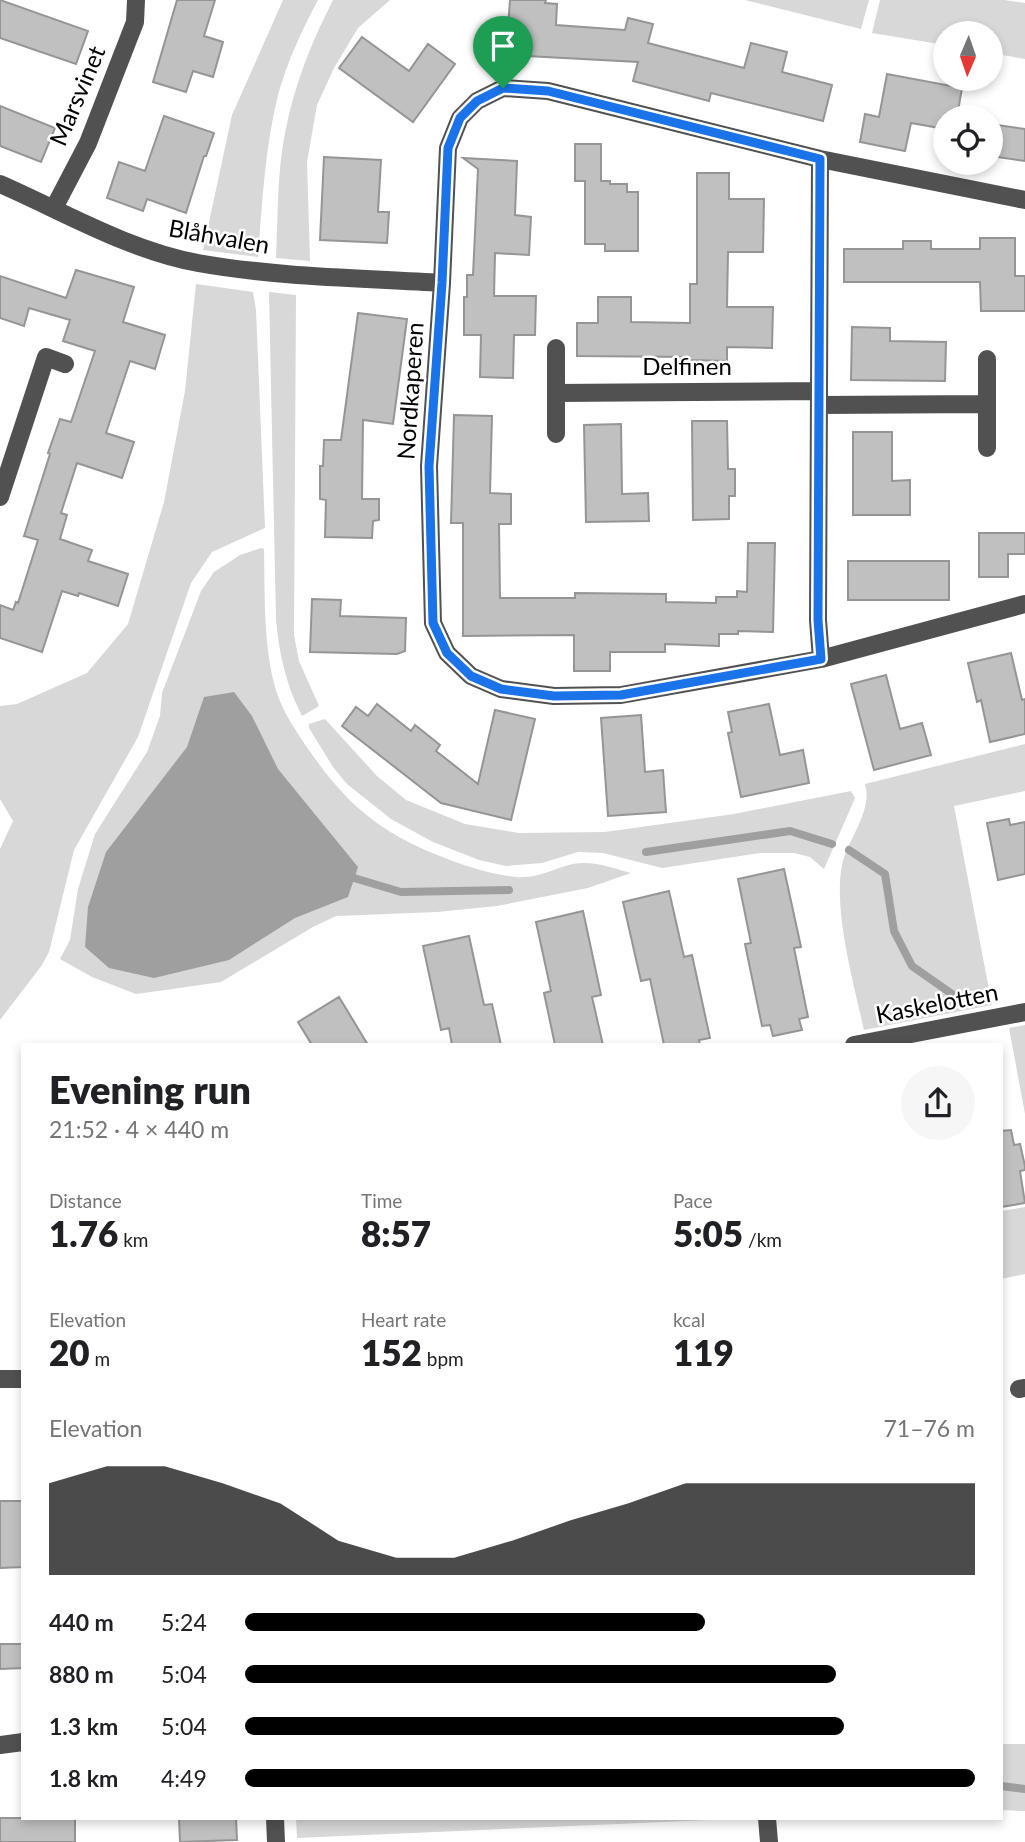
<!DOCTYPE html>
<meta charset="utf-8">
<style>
:root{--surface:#fff;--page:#f6f6f6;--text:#202124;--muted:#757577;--accent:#000}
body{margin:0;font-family:Lato,sans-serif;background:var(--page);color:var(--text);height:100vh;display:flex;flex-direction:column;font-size:26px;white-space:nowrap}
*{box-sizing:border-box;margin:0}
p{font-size:23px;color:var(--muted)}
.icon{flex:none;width:38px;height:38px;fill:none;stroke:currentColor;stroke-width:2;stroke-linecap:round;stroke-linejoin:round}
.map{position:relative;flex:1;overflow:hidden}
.drawer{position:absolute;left:21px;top:1043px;width:982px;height:777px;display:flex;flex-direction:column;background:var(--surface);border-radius:0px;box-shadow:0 4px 10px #0003}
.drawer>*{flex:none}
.needle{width:46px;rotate:182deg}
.buttons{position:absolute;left:933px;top:21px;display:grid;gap:14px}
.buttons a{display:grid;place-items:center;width:70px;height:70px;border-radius:50%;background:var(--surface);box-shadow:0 4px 10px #0003;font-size:35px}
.pin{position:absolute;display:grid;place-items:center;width:60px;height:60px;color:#fff;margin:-72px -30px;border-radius:50% 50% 50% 0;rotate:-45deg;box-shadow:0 0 7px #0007}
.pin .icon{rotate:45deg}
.round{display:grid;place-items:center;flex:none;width:74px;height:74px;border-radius:37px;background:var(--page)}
.overview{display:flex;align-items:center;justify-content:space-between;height:119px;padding:0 28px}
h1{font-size:38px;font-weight:800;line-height:52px}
.figures{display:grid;grid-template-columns:repeat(3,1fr);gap:10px;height:119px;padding:7px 28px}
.figures div{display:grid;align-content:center}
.figures b{font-size:35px;font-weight:800}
.figures small{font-size:19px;font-weight:400}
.figures p{font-size:19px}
.chart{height:196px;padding:14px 28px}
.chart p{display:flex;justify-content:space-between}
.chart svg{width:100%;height:126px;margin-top:7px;fill:var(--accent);opacity:.7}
ul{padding:0 28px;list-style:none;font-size:23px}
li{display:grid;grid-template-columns:112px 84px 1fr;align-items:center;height:52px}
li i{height:18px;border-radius:9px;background:var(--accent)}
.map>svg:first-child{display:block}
</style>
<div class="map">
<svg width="1025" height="1842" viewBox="0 0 1025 1842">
<rect width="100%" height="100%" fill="#fff"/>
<path fill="#d8d8d8" d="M283 0H318C302 30 287 62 278 95 265 147 262 204 258 257L203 250 232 115Z
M333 0H390L358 28 334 68 317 105 307 162 310 261 276 258C278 217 277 173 285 133 294 86 311 43 333 0Z
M745 0H869L861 29Z
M880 0H1004L1025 3V59L991 53 990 33H945V45L872 33Z
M196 284 253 292 256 310 265 528 212 552 191 583 138 737 74 850 49 952 42 965 0 1020V849L13 821 0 799V706L17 704 87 673 128 624 164 502 185 391Z
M269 292 296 295 294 635 299 661 319 706 302 716C286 685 279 654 276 619Z
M261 548 264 549C265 595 263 642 275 687 281 708 292 725 304 743 346 805 380 834 450 860 472 868 493 875 517 877 537 879 555 868 573 864 592 860 613 868 631 873L588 888 497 906 437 912 336 916 313 927 221 982 165 990 136 994 92 977 60 959 70 940 78 889 95 834 147 752 160 716 162 693 201 591 214 572 240 555Z
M325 719 377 776 406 800 465 824 519 833 605 832 734 814 851 791 855 798 824 869 810 857 794 853H760L662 868 603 853 578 852 542 863 506 866 479 860 433 842 391 819 347 784 333 767 309 728V724Z
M1025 744V791L954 806 992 1005 864 1030C854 984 833 910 842 865 848 838 873 811 865 784Z
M1025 1025V1114L1009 1028Z
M1025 1207V1274L1001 1279V1211Z
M1001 1744H1025V1811L1001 1810Z
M296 1818H755L297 1838Z"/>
<path fill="#9f9f9f" d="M234 692 252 716 278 769 358 867 348 897 295 918 229 960 154 978 109 968 85 947 88 907 106 852 187 747 204 697Z"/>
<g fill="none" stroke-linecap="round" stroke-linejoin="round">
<path stroke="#9f9f9f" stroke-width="8" d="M849 850 885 874 894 931 912 966 952 994
M646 852 790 831 832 844
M354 878 401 892 509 890
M1001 1786 1025 1789"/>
</g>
<path fill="#c0c0c0" stroke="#959595" stroke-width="2" d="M0 0 88 31 76 64 0 38Z
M177 0H215L204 36 223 42 213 77 193 71 186 92 153 82Z
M510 0H546L545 3 557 4 556 25 625 30 628 18 653 24 648 43 744 68 751 43 787 52 782 72 832 85 823 121 711 93 709 101 633 81 638 62 506 55Z
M362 37 409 71 428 44 455 64 413 122 339 68Z
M887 74 962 88 957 117H945V129L911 123 905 151 860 142 865 114 879 117Z
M0 106 55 128 41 162 0 146Z
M164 116 214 133 206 156H204L186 213 147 199 143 211 107 198 119 162 145 171Z
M990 124 1025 129V161L990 156Z
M575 144H601V181H610V184H627V192H638V251H605V244H585V181H575Z
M324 157 381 160 378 212H389L387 243 320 240Z
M463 158 517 161 515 215 531 217 529 255 495 253 494 296H536L535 335H514L513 378 480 377 481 335H464V297H467V275H473L478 169Z
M697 173H729V199H764L763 252H728L727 307H773L772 348 727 347V361L689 360V357L577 356V323H598V297H631V322L690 323V284H697Z
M980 238H1015V276H1025V311H981L980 282H844V249H903V241H931V249H980Z
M76 270 134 287 123 322 165 335 155 369 130 361 106 433 134 442 122 478 77 463 61 513 67 515 60 539 92 550 88 561 128 574 118 606 79 593 78 596 62 591 42 652 0 638V605L13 610 16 602 18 603 38 540 24 536 50 454 48 453 60 419 71 422 95 351 63 341 70 320 29 308 24 326 0 318V276L66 298Z
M358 313 407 319 393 424 363 420 362 499H379V520L373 521 372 538 325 537 326 500 320 499V466H323L324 440H341Z
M852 327 890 328V341L946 342 945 381 851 380Z
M454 415 492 416 490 493 511 494V524H499L500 598H575V593L666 594V602L716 603V597H737V591L747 592 748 543H775L773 632 738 631V634H719V646L665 644V652H610V671H574V635L463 636V523H451Z
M692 421H727L728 469H735V496H729V519L693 520Z
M621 424 622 494 648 493 649 521 586 522 584 425Z
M853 432H892V481L910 480V515H853Z
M979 533H1025V554H1008V577H979Z
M848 561H949V600H848Z
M312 599 341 600 340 616 406 618 405 651 397 654 310 652Z
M1011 653 1022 700 1025 699V734L990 742 981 700 977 702 968 663Z
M886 675 900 729 922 723 931 755 874 770 851 684Z
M377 704 411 731 415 725 440 745 436 751 478 784 495 710 535 719 511 820 441 803 342 726 356 707 368 716Z
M769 704 780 755 803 750 809 783 741 797 728 733 732 732 728 712Z
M641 715 645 772 663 770 666 812 608 816 601 718Z
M1009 819 1010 825 1025 822V874L998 880 987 823Z
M784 869 801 947 794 948 808 1017 799 1019 802 1030 773 1036 770 1025 762 1026 745 944 751 943 738 879Z
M669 891 684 957 692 955 710 1038 699 1040 700 1045H664L650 979 641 981 623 902Z
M583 911 601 995 592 997 603 1045H555L544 993 551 991 536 922Z
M469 936 484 1005 492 1004 501 1045H452L449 1028 441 1030 423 946Z
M339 997 368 1045H312L298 1022Z
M1011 1130 1014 1145 1020 1144 1025 1166V1170L1020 1171 1025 1203 1001 1207V1131Z
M0 1501H23V1567L0 1568Z
M0 1644H23V1668L0 1669Z
M0 1818H75V1842H0Z
M179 1818H236L237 1840 180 1842Z"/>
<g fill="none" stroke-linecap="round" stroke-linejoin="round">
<path stroke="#515151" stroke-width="18" d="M820 159 818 620 821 659
M0 184C64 212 128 250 198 263 275 277 364 278 442 283
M1025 200 820 159 548 91 503 88 477 101 460 118 448 148 442 283 429 466 433 623 447 653 471 676 501 689 554 696 621 695 821 659 1025 604
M54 208 88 143 135 22 136 0
M556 348V434
M987 359V448
M556 393 819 391
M819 405 987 404
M0 497 46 357 65 364
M854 1045 1025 1012
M0 1379H23
M1019 1389 1025 1388
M0 1745 23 1742
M275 1818 276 1842
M767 1818 769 1842"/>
</g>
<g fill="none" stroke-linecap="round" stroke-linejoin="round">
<defs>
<path id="route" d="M503 88 548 91 820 159 818 620 821 659 621 695 554 696 501 689 471 676 447 653 433 623 429 466 442 283 448 148 460 118 477 101Z"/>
</defs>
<use href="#route" stroke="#fff" stroke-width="14"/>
<use href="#route" stroke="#1a73e8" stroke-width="9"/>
</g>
<g text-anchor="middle" stroke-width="5" stroke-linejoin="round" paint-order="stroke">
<g font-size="24" fill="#000" stroke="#fff">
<text transform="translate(78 96) rotate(-67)" y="8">Marsvinet</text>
<text transform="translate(219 237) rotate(10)" y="8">Blåhvalen</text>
<text x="687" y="375">Delfinen</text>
<text transform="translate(411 391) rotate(-86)" y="8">Nordkaperen</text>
<text transform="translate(937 1004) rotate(-11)" y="8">Kaskelotten</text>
</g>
</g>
</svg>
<div class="buttons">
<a><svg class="needle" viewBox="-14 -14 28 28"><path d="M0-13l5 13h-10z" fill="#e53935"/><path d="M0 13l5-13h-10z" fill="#757577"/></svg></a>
<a><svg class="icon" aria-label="locate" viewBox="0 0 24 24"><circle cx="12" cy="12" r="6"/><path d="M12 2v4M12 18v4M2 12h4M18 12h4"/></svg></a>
</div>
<div class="pin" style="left:503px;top:88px;background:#1e9e55"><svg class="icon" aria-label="arrive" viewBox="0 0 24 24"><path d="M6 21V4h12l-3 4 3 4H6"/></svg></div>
<section class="drawer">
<div class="overview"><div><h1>Evening run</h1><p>21:52 · 4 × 440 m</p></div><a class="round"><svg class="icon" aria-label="share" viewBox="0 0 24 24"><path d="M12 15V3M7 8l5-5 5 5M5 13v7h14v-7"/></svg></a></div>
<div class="figures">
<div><p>Distance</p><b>1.76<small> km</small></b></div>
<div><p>Time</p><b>8:57</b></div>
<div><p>Pace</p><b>5:05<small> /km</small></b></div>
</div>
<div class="figures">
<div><p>Elevation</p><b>20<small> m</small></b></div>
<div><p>Heart rate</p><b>152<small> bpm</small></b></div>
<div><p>kcal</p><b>119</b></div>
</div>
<div class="chart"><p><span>Elevation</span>71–76 m</p>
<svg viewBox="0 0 160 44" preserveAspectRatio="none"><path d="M0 44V12L10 6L20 6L30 12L40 19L50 32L60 38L70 38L80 32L90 25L100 19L110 12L120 12L130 12L140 12L150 12L160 12V44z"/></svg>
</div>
<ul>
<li><b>440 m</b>5:24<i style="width:63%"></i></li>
<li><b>880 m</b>5:04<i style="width:81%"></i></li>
<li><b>1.3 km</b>5:04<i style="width:82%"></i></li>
<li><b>1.8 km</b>4:49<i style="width:100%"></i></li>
</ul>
</section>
</div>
